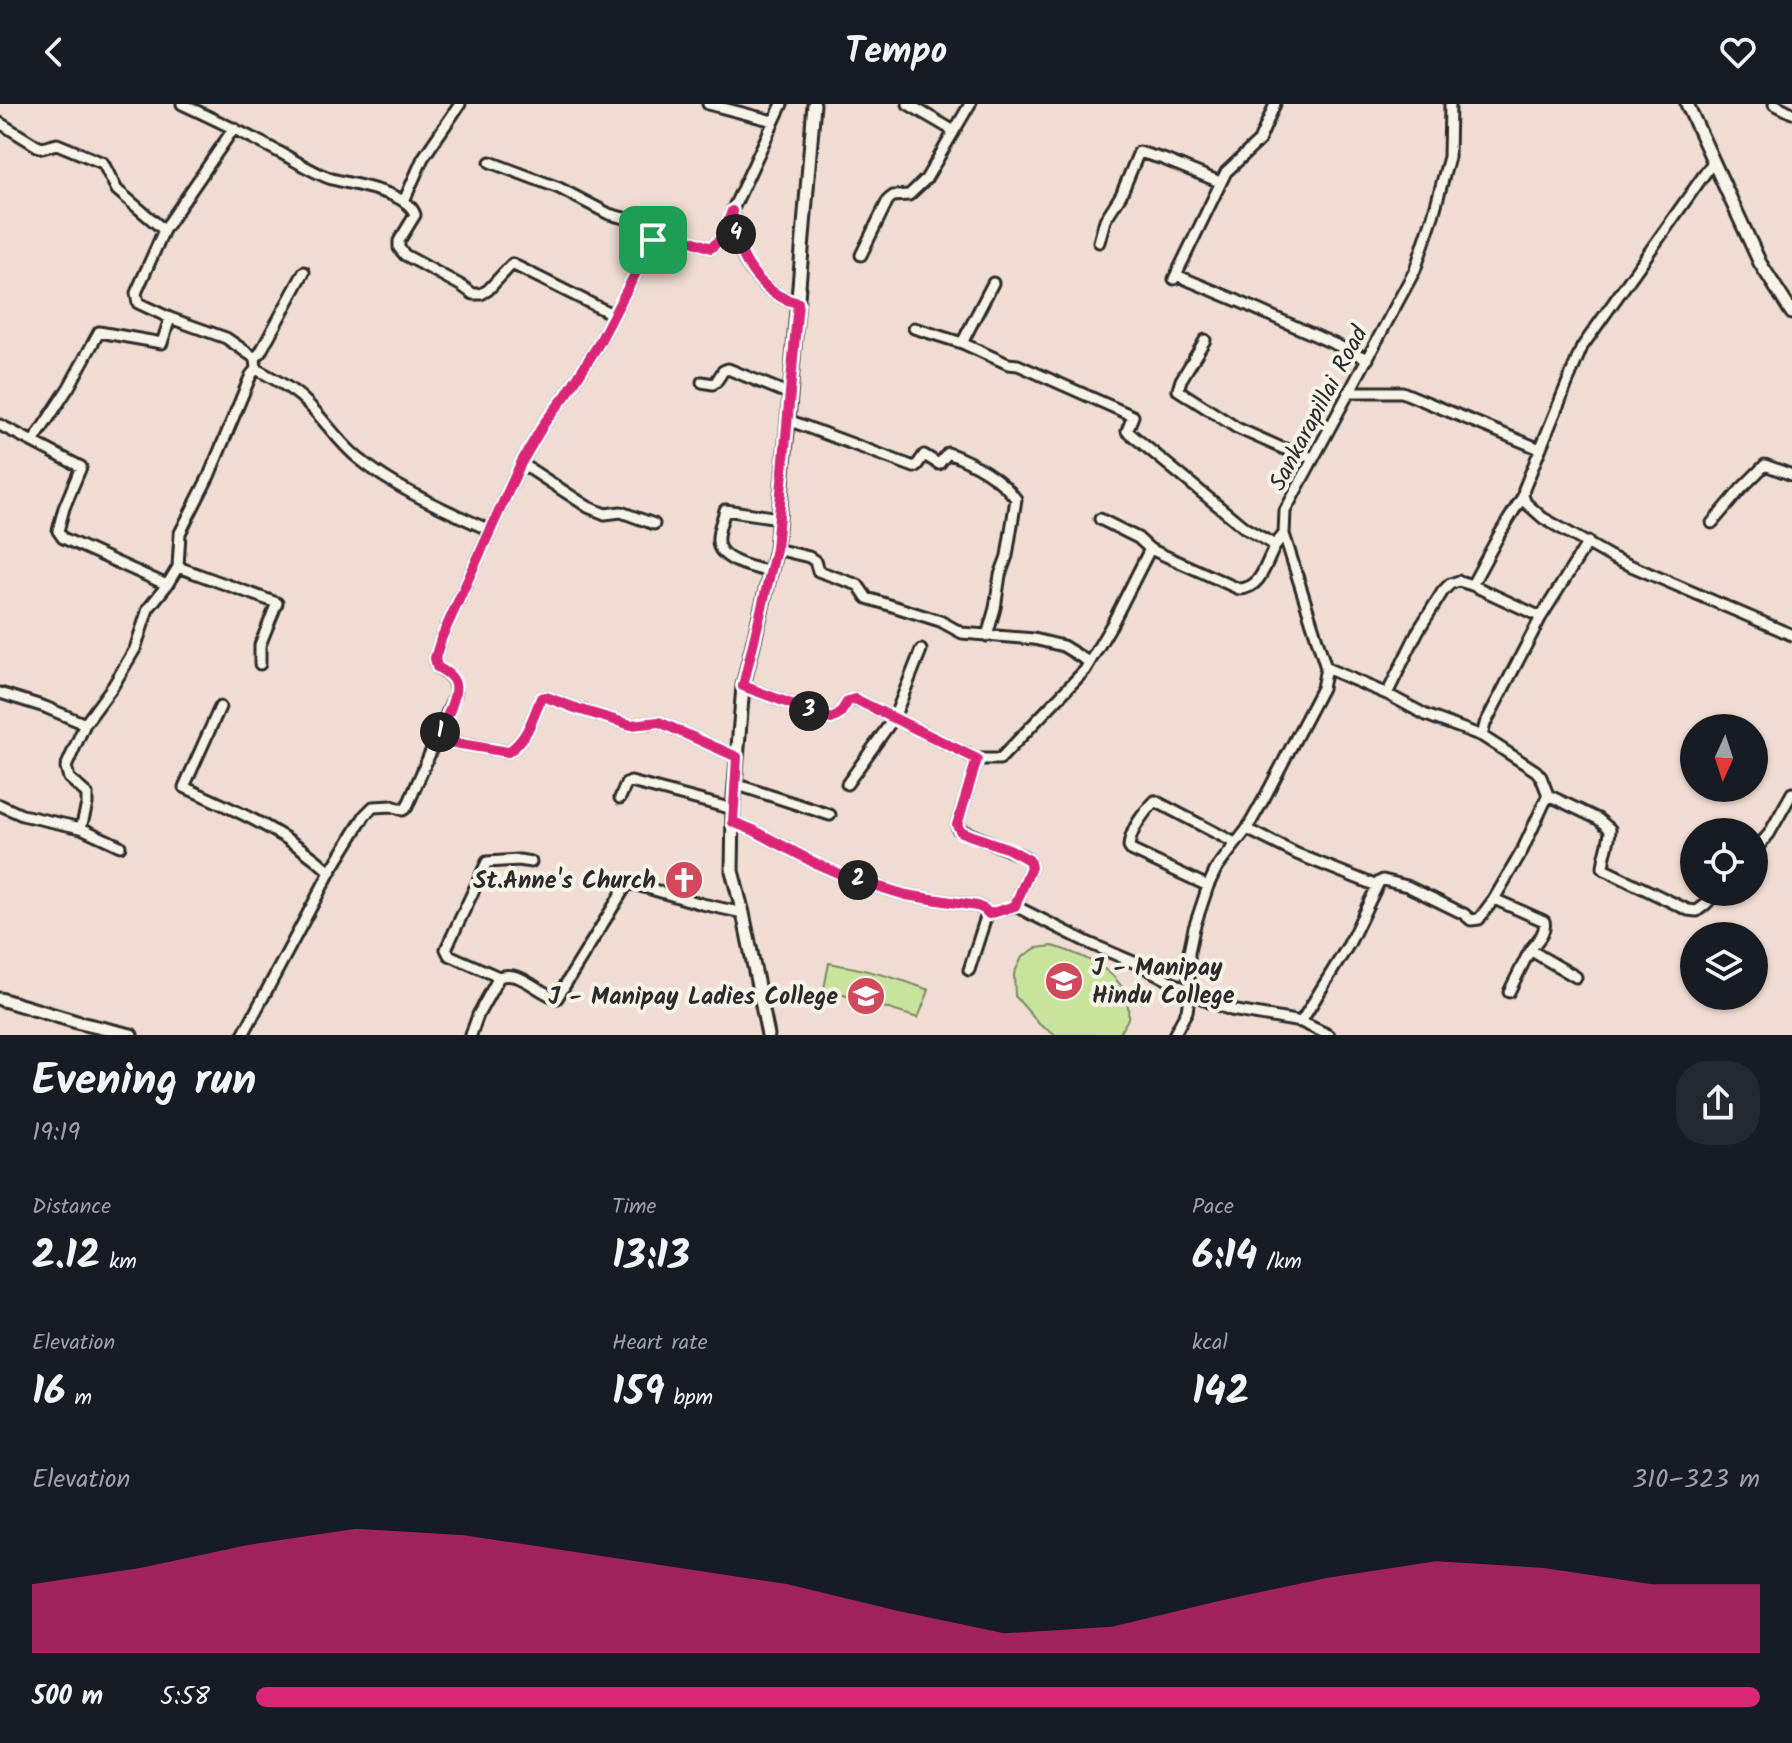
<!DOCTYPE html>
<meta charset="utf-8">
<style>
:root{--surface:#171b24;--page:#242831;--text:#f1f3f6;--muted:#9ea1a6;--accent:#db2777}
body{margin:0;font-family:Kalam,sans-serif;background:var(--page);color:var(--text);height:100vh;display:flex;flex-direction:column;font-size:30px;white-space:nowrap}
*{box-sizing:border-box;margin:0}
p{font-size:26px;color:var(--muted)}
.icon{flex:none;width:44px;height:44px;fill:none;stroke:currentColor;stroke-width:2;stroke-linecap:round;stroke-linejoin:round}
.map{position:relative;height:931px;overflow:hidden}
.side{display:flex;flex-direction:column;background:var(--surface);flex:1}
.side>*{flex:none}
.needle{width:52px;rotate:183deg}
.buttons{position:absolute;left:1680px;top:610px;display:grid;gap:16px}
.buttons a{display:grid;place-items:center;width:88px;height:88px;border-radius:50%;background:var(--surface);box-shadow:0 2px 6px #0004;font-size:40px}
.pin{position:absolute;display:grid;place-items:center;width:68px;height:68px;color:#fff;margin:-34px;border-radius:16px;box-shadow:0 4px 12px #0006}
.km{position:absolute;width:40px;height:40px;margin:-20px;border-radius:50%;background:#222;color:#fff;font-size:22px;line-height:40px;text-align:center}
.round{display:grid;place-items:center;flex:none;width:84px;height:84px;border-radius:32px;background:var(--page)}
.summary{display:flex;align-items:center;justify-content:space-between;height:136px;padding:0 32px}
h1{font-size:44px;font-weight:800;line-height:60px}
.stats{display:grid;grid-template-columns:repeat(3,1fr);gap:12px;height:136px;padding:8px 32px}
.stats div{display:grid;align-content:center}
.stats b{font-size:40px;font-weight:800}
.stats small{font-size:22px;font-weight:400}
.stats p{font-size:22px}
.chart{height:224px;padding:16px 32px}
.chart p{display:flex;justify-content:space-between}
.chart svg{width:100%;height:144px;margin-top:8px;fill:var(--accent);opacity:.7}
ul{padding:0 32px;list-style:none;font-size:26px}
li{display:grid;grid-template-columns:128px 96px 1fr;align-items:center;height:60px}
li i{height:20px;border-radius:10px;background:var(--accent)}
header{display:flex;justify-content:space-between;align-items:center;height:104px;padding:0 32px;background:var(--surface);font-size:36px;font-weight:800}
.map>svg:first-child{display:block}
</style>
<header><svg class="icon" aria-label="back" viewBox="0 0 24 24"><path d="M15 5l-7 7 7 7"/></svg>Tempo<svg class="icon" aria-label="heart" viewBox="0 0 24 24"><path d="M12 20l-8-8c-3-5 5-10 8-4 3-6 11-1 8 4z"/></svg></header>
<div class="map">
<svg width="1792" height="931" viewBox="0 0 1792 931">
<rect width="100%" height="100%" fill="#f0dcd2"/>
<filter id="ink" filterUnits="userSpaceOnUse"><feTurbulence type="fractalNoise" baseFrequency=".0125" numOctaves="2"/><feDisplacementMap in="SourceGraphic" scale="16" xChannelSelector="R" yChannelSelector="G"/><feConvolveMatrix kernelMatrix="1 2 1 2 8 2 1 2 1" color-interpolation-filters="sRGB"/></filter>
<g filter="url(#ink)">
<path fill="#c8e49c" stroke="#7a8864" stroke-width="2" d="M1053 842C1082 851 1125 867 1128 902 1128 905 1129 912 1128 914 1126 920 1121 926 1118 931H1055L1039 920 1015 892 1014 870 1022 853 1036 844Z
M829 859C864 865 896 873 929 886L918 914 824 885Z"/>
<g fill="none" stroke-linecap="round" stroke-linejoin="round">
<defs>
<path id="minor" d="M182 0C214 15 246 30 277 47 295 56 313 69 332 75 353 81 409 88 415 111L399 137V144L405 151 462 182 473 190H481L488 186 512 160 614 211
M708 0 773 17
M908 0 954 27
M1774 0 1792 9
M0 19 37 42 42 44 57 40 103 59 117 86 164 126
M234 24 164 126 136 189 138 199 170 214 226 234 255 254
M490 58 559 84 609 110 639 118 663 129
M1713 58 1582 243 1524 385 1523 392 1526 399 1543 414 1613 454 1792 531
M404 97 423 54 460 0
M733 110C734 119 735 128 737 137 745 166 769 193 798 199
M1099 138 1105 116 1121 91 1139 48 1163 55 1220 78
M861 151 888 96 893 92 909 91 926 75 970 0
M1176 171 1238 197 1368 255
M1174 175 1226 68 1259 37 1275 0
M914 224 962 239 1008 260 1018 261 1133 312 1127 327 1245 424 1275 441
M1205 236 1181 276 1178 286 1237 324 1282 344 1313 354
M962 239 993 179
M256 265C272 274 289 282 303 295 323 313 337 337 358 354 397 386 444 405 489 426
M702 278 713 280 716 278 723 267 728 265 790 290
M1348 288H1402L1540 345
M788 316 914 363 917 361 924 351 939 360 948 349C972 358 1001 374 1016 395L1007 452 1000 471 995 504 987 532
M0 321 81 363 64 404 58 427 63 434 167 481
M33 338 69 283 99 228 162 239 170 214
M521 359 588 403 605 410 621 408 654 420
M1100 415 1138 434 1150 445
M1712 419 1741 385 1765 361 1792 371
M776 445 809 453 815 457 818 467 858 481 867 494 940 517 962 529 1034 535 1063 542 1089 558
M178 463 277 499 260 541V560
M771 468C755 464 718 457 718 437 717 427 723 415 725 406L779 414
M1472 481 1499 431 1523 392
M1326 564 1387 590 1426 611 1482 632 1536 667 1541 673 1548 691 1598 715 1610 725C1610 738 1604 750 1603 764L1605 766 1688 806 1697 807 1706 800 1717 788
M743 582 831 615 839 611 848 597 855 595 977 655H1000L1085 566 1112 520 1150 445 1239 485C1263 484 1265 458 1276 441 1278 437 1281 433 1284 430
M0 589 45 603 85 620
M1387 590 1418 527 1443 487 1450 480 1459 477 1472 481 1541 513
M220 603 184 683C235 706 289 729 330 768
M1482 632 1485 620 1541 513 1588 438
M437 636 508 648C527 636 533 614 541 594L546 593 578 605 631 621 659 618 737 653
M735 680 830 711
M847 680 894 614 921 546
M620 694 626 680 631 678 733 705
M0 701 22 711 81 724 120 742
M733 718 753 726 815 759 847 773 906 791 977 802 984 805 989 810
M81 724 87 700V690L69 674 66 663 85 620 113 582 135 545 148 505 167 481 178 463 180 429 209 372 251 271 256 265 255 254 260 249 304 168
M1247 725 1297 750 1377 782
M1754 747 1769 730 1792 689
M1208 782 1131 746 1129 743C1130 726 1144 708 1155 697L1235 739
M1494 795 1544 817C1547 828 1537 837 1530 846L1576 873
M1015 802 1091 840 1138 860 1209 898 1231 906 1301 918 1329 931
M969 866 985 816 989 810 1015 802 1031 763 1029 756 1023 752 958 725 957 721 977 655
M499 873 449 851 446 845 487 758 519 756 531 758
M1509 888 1530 846
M1301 918 1349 840 1379 778 1383 776 1407 782 1464 810 1471 816 1479 815 1494 795 1522 747 1548 691
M243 931 330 768 365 711 373 703 392 702 403 706 407 703 455 591C456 574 450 572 437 563L435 554 441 535 521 359 545 318 567 290 598 241 653 136 663 129H669L711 144 722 134 732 107 782 0
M471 931 478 911 499 873C520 865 538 889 557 894L626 782 630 779 702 800 743 809
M1174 931 1187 907 1190 888 1189 878V848L1194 824 1208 782 1216 765 1247 725 1265 693 1322 584 1326 564 1284 430 1285 407 1415 166 1433 112 1449 53 1450 0"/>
<path id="major" d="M1687 0 1760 159 1792 209
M0 895 80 919 131 931
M768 931 743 809 732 767 733 705 743 582 776 445 788 316 814 0"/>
</defs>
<use href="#minor" stroke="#2b2b2b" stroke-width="15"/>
<use href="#major" stroke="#2b2b2b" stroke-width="17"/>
<use href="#minor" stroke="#f7f3e8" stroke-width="9"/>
<use href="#major" stroke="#f7f3e8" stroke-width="11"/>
</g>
</g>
<g fill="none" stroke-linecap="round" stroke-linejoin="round" filter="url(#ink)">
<defs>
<path id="route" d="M732 107C734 118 735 129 738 139 747 167 769 193 798 199L776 445 743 582 831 615 839 611 848 597 855 595 977 655 957 721 961 728 1009 745 1029 756 1031 763 1015 802 989 810 984 805 977 802 906 791 847 773 815 759 753 726 733 718 737 653 659 618 631 621 578 605 546 593 541 594C533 614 527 636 508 648L437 636C442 624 458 593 455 581 454 572 444 567 437 563L435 554 441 535 521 359 545 318 567 290 598 241 653 136 663 129H669L711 144 722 134Z"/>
</defs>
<use href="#route" stroke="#fff" stroke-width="16"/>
<use href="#route" stroke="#db2777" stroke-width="10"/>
</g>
<defs>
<symbol id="church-disc" viewBox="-11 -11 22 22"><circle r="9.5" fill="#d1495b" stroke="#f7f3e8"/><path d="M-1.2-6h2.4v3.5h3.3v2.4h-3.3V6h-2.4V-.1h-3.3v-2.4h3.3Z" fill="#fff"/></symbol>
<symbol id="school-disc" viewBox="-11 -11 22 22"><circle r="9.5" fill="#d1495b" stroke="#f7f3e8"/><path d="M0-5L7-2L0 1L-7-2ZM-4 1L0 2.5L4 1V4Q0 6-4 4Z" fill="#fff"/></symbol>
</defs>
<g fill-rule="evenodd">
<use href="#church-disc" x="662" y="754" width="44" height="44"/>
<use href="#school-disc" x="1042" y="855" width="44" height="44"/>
<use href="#school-disc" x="844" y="870" width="44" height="44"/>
</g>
<g text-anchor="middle" stroke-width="8" stroke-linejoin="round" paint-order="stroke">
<g font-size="24" fill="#2b2b2b" stroke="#f7f3e8">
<text transform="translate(1318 304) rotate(-62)" y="8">Sankarapillai Road</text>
</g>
<g font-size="24" font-weight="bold" fill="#2b2b2b" stroke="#f7f3e8" text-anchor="end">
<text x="656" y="784">St.Anne's Church</text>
<text x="1092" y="871" text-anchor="start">J - Manipay<tspan x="1092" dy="28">Hindu College</tspan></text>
<text x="838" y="900">J - Manipay Ladies College</text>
</g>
</g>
</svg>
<div class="buttons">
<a><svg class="needle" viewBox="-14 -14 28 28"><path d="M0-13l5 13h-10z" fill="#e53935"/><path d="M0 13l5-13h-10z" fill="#9ea1a6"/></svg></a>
<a><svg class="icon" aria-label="locate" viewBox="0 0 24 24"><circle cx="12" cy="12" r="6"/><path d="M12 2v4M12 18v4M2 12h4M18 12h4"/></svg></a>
<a><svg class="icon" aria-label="layers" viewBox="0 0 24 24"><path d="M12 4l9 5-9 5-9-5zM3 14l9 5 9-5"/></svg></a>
</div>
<div class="pin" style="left:653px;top:136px;background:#1e9e55"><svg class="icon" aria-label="arrive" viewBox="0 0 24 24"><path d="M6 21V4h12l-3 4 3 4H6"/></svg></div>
<b class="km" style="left:440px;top:628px">1</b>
<b class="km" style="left:858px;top:776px">2</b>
<b class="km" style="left:809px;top:607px">3</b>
<b class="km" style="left:736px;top:130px">4</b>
</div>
<section class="side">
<div class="summary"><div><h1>Evening run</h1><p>19:19</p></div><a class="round"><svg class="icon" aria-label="share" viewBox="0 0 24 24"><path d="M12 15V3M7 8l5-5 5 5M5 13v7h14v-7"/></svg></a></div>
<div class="stats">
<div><p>Distance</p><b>2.12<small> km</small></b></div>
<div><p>Time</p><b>13:13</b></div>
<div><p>Pace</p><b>6:14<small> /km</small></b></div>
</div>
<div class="stats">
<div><p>Elevation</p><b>16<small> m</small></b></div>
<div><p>Heart rate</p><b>159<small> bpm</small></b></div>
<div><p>kcal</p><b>142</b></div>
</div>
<div class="chart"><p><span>Elevation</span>310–323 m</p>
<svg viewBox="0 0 160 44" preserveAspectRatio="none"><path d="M0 44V23L10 18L20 11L30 6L40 8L50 13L60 18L70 23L80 31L90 38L100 36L110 28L120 21L130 16L140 18L150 23L160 23V44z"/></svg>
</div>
<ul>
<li><b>500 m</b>5:58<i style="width:100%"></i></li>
</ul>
</section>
